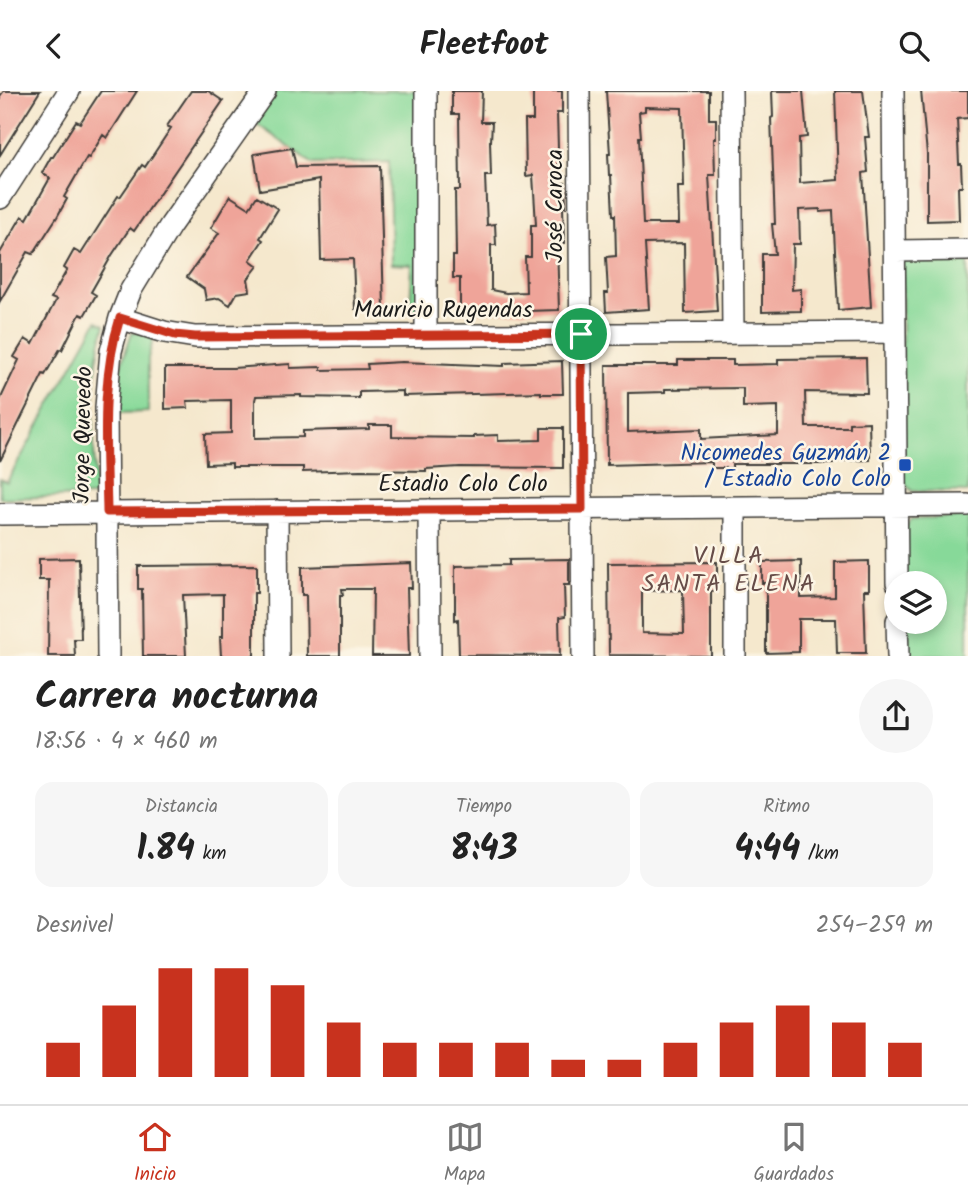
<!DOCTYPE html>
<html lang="es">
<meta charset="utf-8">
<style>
:root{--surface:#fff;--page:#f6f6f6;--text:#222;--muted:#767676;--line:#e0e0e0;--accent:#c8321e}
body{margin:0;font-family:Kalam,sans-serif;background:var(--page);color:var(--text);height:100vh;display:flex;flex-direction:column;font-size:26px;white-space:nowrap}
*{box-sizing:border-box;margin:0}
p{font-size:23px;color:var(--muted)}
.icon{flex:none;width:38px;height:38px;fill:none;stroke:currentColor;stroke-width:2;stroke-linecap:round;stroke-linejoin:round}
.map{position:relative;height:565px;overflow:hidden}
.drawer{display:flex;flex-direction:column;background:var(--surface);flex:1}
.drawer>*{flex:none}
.tools{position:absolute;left:884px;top:480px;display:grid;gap:14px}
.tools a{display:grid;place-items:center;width:63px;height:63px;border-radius:50%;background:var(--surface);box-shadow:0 4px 10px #0003;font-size:35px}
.pin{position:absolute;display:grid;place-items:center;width:60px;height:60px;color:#fff;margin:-30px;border:4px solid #fff;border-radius:50%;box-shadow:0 2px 7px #0007}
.round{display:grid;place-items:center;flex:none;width:74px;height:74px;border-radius:37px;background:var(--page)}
.head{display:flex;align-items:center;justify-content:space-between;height:119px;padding:0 35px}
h1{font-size:38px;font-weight:600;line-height:52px}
.stats{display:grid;grid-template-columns:repeat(3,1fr);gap:10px;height:119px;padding:7px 35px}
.stats div{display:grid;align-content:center;border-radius:18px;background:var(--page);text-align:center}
.stats b{font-size:35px;font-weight:600}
.stats small{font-size:19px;font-weight:400}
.stats p{font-size:19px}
.chart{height:196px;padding:14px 35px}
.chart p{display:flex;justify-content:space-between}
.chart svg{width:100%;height:126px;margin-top:7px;stroke:var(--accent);stroke-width:6}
header{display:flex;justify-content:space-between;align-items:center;height:91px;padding:0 35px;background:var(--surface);font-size:32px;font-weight:600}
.dock{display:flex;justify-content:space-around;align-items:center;height:98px;border-top:2px solid var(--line);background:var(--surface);font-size:19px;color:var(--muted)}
.dock a{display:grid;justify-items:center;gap:4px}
.dock .current{color:var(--accent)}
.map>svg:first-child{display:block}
</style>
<header><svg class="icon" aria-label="back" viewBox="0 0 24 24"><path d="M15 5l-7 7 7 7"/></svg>Fleetfoot<svg class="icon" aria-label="search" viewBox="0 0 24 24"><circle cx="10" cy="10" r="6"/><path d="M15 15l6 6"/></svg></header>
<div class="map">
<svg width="968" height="565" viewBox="0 0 968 565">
<rect width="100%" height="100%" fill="#fcf5e5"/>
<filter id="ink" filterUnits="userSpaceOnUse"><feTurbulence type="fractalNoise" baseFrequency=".0143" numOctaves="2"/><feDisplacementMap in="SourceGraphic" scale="14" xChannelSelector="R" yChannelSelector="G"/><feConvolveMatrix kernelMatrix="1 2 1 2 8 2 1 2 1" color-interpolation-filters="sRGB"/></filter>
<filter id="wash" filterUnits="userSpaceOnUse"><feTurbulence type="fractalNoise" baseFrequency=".00686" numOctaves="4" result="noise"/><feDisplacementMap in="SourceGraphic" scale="28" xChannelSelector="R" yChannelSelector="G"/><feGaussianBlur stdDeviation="1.57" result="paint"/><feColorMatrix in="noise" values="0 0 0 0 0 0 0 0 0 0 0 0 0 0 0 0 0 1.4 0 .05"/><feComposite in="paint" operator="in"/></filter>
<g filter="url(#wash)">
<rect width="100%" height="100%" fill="#f5e8cd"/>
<path fill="#87d999" stroke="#527a5a" stroke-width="2" d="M276 0H419L420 219 410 218 412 174 391 173 389 71 313 73 254 31Z
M968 169V401L912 400 902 390V170Z
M97 230 105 234C88 290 94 347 96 405L0 407V388L7 391Z
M132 241 155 243 148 267V321L120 322V277Z
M968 425V565H905V530H934V492H904V438L912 428Z"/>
<g id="blocks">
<path fill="#efa499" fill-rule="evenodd" d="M4 0H40L0 64V5Z
M101 0H137L107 47 103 44 89 67 87 66 64 106 67 108 57 126 33 163 28 161 0 210V162L22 125 27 128 50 87 42 82 51 66H53L76 30 80 32Z
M191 0H208L223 10 134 140 130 137 112 164 91 201 96 204 84 225 80 223 62 259 60 258 45 284 43 283 0 370V309L19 269 14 266 25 248 33 253 56 209 51 207 67 179 64 177 74 159 81 163 118 105 120 106 142 74 145 76 171 37 167 35Z
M452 0H482L481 31H492L491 50H490L491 85H485L487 134 495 133 496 154H491V199L506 202 526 201 525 166H531V134H536L533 84 526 85 525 29H533V0H562V22H557L559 92H565L566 116H563L564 152H557L559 219 460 222V187H453V165H456L455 99H460L459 23H452Z
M606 0H709V28H716V48H714L715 84H709L717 220 685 222 684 152 645 153 649 218 606 221 605 202H608L606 166 616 165 615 124H613L611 84H609L608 63H610ZM645 16 682 17 684 96H678L679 133H643L639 46H641L639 21 645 20Z
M772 0H803L807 46 799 47 800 92 838 89 835 0H863L869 46H865L868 81 863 82 871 216 838 219 833 120 820 121V118L799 119 800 153H793L792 199 801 198V220L762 221V163H775L772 133H775L771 27 773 26Z
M921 0H968V27L957 28 959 73H961L962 96H958L959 129 927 130V63Z
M292 57 296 76 380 75 384 218H355L353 168 321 169 319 89 260 99 254 63Z
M230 105 249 117 257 105 278 118 260 147 263 149 250 169 258 175 248 188 250 200 237 202 230 214 219 207 206 209 204 198 187 186 219 142 211 137Z
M866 267 867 302 805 301 806 336H849V332L869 331 870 369 833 370V373H732V377H712V371L607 374 606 274H678V269H733V274L778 273V268ZM743 297V316L778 315V344L701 348V338L628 341V302L665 301V298Z
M562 270 563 303H541V301L403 305V300L359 301V307L301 306V304L256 305 255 309V347L303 346V340L369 338V334H392V346L474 347V345L498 344V350L541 349V337H563V377L460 376 426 378V380L360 379 303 381V376H232V372L206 373 205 343 231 342V309L187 310 188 317 165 318V277H233L290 273V277L321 276V279L368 278 367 273 402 271 504 275V272Z
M79 467 81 548H74L75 565H48L49 489H39V468Z
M569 468V494H564L565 526 559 527 560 565 459 564 458 528 455 529V475L509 474V469Z
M801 470V507L835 506V471L869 470V499H864L866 562H837L836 528H799V561L766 562V492H762V471Z
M717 471V499L711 500V565L609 564 608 472ZM683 499 684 543 642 542V500Z
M411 472 412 497H407L409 565H372L373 498H342L343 504H340V565H307L306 504H302V476Z
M257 474V502H254V565H221L220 546H223V503L183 504 186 565H143L142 498H138V475Z"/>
</g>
</g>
<g filter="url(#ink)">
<use href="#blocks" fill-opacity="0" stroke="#3d3b37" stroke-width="2"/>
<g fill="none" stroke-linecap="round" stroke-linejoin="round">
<defs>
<path id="street" d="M579 0 583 565
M731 0 733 242
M893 0 897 492
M0 107 69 0
M895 160 968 159
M120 227 164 241 195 246 895 241
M426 244V0
M429 419 430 565
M277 420 278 565
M0 423 968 414
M897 530 898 565
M108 565 106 316 111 260 120 227 131 199 170 135 265 0
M735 565V417"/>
</defs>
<use href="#street" stroke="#3d3b37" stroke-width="24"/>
<use href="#street" stroke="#fff" stroke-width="21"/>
</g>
</g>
<g fill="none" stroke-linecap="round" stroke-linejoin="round" filter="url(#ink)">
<defs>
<path id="route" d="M120 227 175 244 195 246 581 243 582 418 107 421C106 356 100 290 120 227Z"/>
</defs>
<use href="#route" stroke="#fff" stroke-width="14"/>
<use href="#route" stroke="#c8321e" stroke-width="9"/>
</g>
<rect fill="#1a4fb4" stroke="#fcf5e5" stroke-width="2.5" x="898" y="367" width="14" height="14" rx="3.5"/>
<g text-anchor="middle" stroke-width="5" stroke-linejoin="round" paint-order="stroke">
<g font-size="23" fill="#1c1c1c" stroke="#fcf5e5">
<text transform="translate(554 115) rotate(-90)" y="8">José Caroca</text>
<text x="443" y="226">Mauricio Rugendas</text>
<text transform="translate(82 344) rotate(-89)" y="8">Jorge Quevedo</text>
<text x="463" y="400">Estadio Colo Colo</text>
</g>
<g font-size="23" fill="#164399" stroke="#fcf5e5" text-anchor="end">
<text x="891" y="369">Nicomedes Guzmán 2<tspan x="891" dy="26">/ Estadio Colo Colo</tspan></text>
</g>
<g font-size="24" letter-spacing="2" fill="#664c48" stroke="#fcf5e5">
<text x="729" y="472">VILLA<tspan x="729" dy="28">SANTA ELENA</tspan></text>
</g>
</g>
</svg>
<div class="tools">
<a><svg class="icon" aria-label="layers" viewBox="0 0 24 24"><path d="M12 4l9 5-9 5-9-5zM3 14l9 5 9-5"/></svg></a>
</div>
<div class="pin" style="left:581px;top:243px;background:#1e9e55"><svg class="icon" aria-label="arrive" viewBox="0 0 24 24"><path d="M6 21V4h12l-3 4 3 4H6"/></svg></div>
</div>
<section class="drawer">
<div class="head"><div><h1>Carrera nocturna</h1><p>18:56 · 4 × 460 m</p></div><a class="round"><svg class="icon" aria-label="share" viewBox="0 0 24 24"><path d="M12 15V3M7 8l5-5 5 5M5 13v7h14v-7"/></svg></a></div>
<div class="stats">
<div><p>Distancia</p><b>1.84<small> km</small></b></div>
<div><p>Tiempo</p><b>8:43</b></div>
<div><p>Ritmo</p><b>4:44<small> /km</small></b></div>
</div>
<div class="chart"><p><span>Desnivel</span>254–259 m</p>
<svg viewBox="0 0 160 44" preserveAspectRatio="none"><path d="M5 44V32M15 44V19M25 44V6M35 44V6M45 44V12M55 44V25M65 44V32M75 44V32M85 44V32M95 44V38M105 44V38M115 44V32M125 44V25M135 44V19M145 44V25M155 44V32"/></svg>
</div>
</section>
<nav class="dock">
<a class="current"><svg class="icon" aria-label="home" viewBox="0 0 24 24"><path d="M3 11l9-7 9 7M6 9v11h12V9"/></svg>Inicio</a>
<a><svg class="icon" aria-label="map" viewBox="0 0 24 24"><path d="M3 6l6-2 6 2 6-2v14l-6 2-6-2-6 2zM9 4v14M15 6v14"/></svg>Mapa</a>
<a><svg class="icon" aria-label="saved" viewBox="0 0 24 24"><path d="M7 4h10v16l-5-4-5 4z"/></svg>Guardados</a>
</nav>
